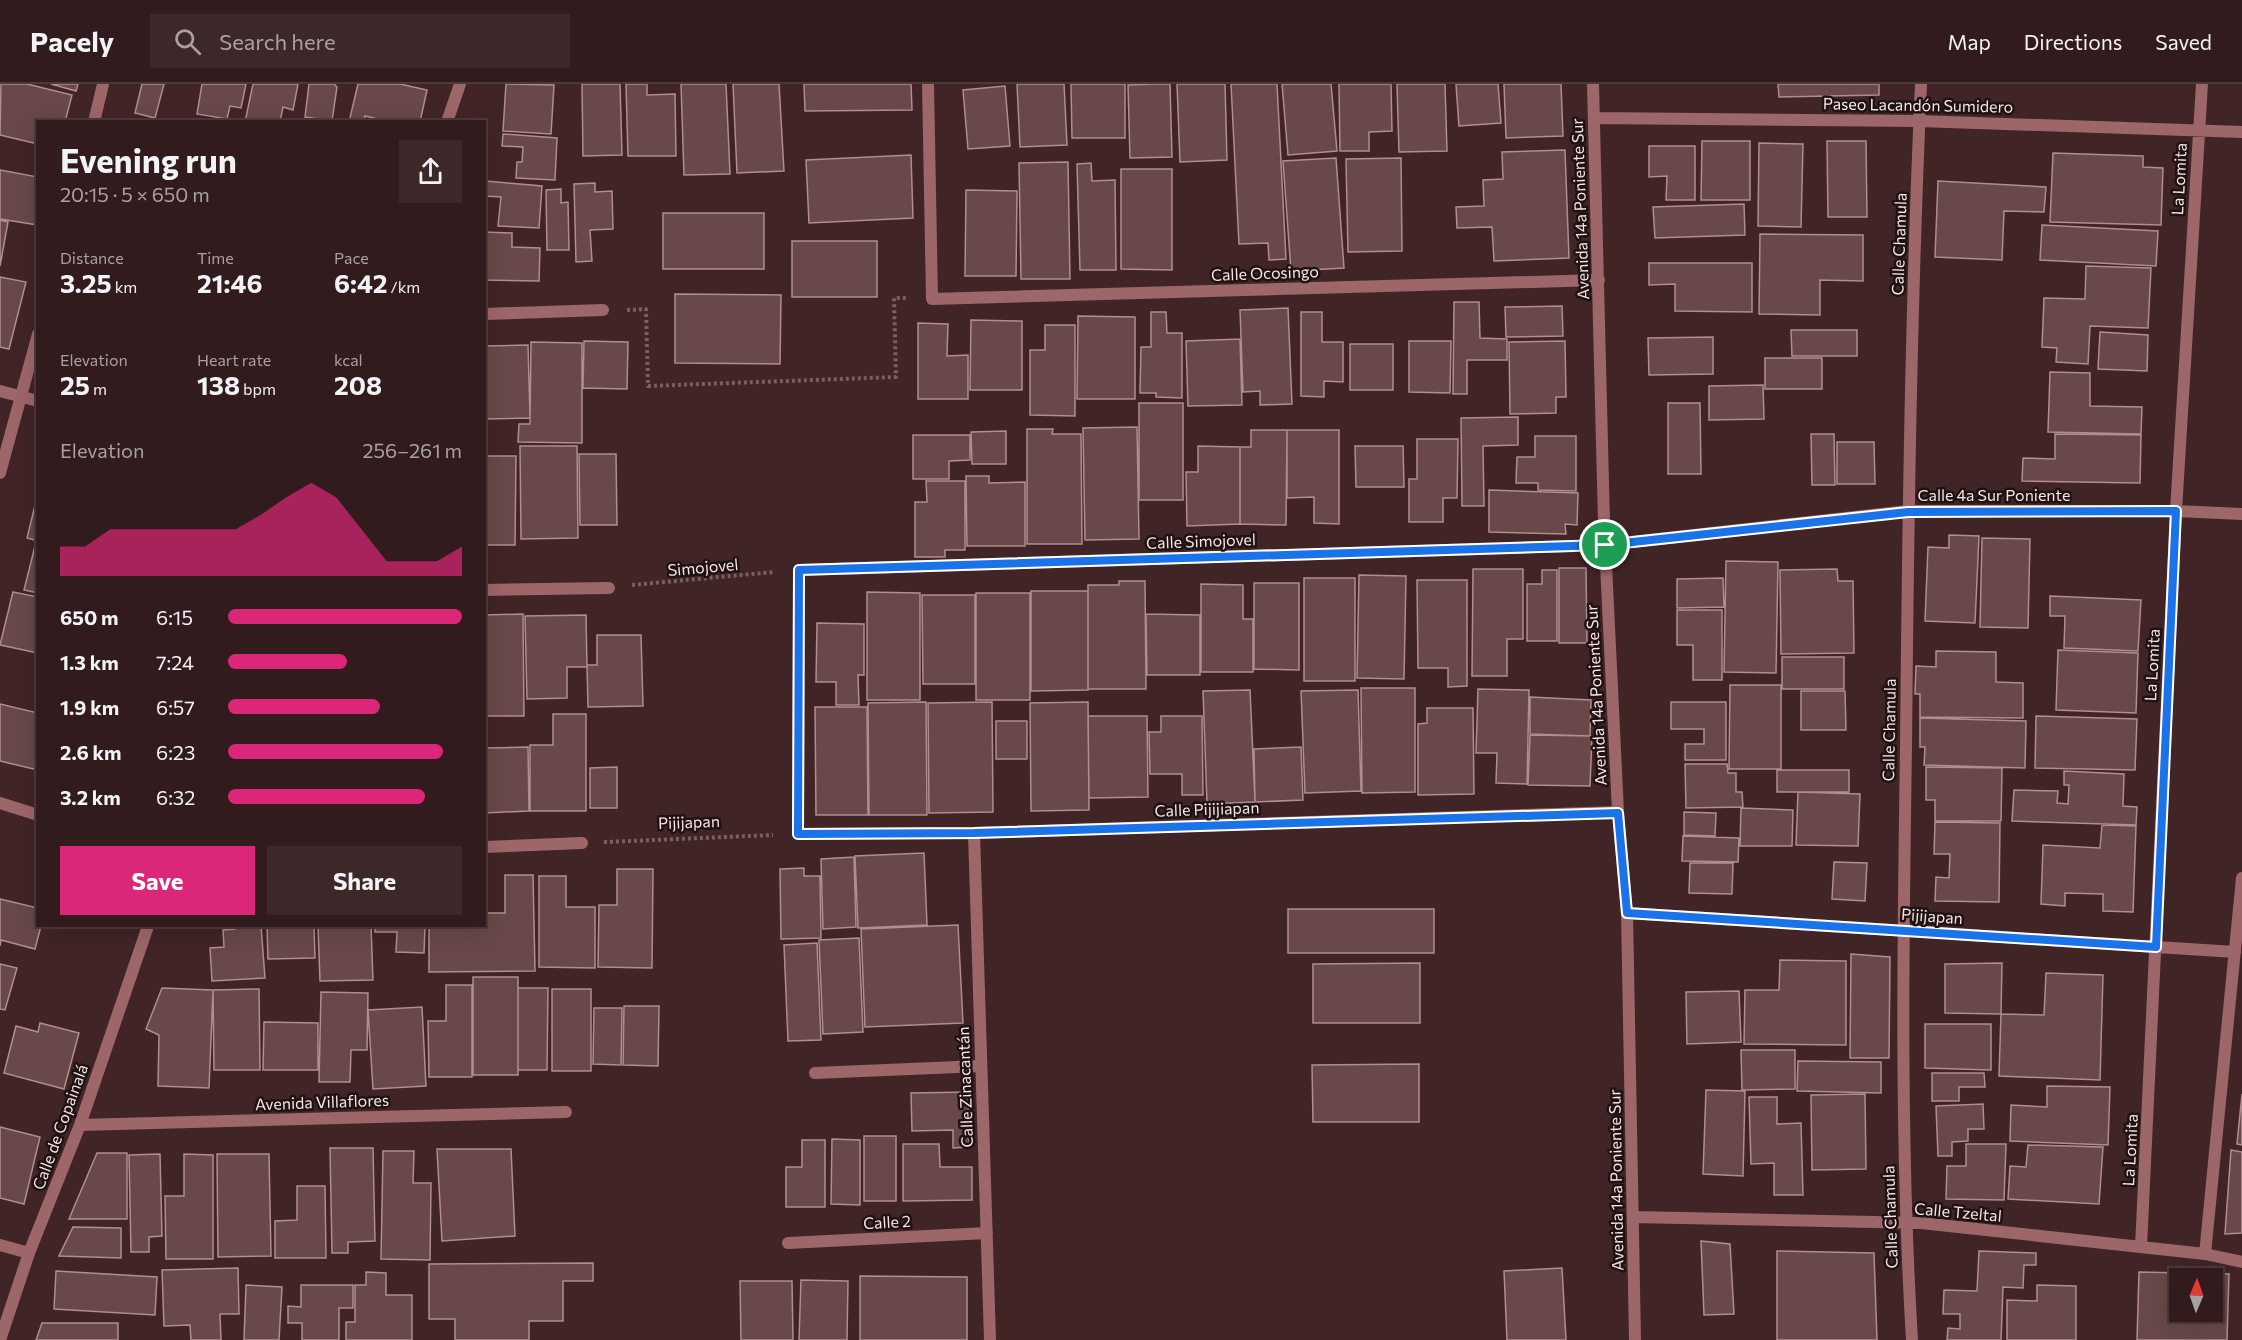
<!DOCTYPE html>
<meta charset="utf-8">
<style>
:root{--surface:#311b1c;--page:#3d2829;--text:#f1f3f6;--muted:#a8a1a3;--line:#4c393b;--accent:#db2777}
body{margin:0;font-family:Commissioner,sans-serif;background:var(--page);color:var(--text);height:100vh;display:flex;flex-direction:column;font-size:22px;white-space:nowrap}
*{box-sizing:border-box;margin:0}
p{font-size:20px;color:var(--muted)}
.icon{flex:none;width:33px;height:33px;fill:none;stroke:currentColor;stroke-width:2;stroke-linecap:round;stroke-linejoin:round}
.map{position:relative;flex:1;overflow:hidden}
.panel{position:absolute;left:36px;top:36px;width:450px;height:807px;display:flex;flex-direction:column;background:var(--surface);border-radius:0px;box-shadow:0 6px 24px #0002,0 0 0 2px var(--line)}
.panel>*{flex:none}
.needle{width:39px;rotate:2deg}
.buttons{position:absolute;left:2169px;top:1184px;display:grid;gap:12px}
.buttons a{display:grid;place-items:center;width:54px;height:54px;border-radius:0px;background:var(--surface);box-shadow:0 6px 24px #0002,0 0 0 2px var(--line);font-size:30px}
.pin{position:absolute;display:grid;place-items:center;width:51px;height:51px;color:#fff;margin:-26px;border:3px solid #fff;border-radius:50%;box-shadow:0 2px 6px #0007}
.round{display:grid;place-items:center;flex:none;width:63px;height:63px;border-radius:0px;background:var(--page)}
.overview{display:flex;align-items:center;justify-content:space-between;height:102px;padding:0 24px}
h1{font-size:33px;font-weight:700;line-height:45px}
.figures{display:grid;grid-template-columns:repeat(3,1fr);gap:9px;height:102px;padding:6px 24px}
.figures div{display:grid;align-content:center}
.figures b{font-size:26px;font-weight:700}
.figures small{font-size:16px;font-weight:400}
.figures p{font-size:16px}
.chart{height:168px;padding:12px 24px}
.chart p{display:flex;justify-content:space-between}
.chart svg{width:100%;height:108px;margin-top:6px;fill:var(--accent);opacity:.7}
.action{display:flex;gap:12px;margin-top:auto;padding:12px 24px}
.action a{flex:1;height:69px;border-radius:0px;background:var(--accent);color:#fff;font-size:24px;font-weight:700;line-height:69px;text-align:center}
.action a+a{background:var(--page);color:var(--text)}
ul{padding:0 24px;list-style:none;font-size:20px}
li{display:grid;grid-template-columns:96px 72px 1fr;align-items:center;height:45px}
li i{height:15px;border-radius:8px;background:var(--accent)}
header{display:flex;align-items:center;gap:36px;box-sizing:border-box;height:84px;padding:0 30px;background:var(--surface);border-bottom:2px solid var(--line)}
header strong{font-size:28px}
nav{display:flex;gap:33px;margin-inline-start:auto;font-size:21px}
.search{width:420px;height:54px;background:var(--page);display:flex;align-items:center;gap:15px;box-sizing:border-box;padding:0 21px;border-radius:0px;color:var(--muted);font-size:22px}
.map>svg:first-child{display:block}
</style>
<header>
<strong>Pacely</strong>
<div class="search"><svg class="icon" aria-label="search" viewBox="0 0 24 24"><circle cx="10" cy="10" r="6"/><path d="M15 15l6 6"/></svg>Search here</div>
<nav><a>Map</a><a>Directions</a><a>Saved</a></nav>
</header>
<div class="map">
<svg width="2242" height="1256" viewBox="0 0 2242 1256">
<rect width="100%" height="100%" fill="#412426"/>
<path fill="#684849" stroke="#b18d8e" stroke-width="1.5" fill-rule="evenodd" d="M1 0H27L72 11 65 38H38V60L0 51Z
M51 0H78L76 7Z
M142 0H164L155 34 135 29Z
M202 0H246L241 24 230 22 227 35 197 30Z
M253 0H298L293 26 283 23 280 38H245Z
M309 0H334L337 3 332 37 305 33Z
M358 0H400L427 6 420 38H390L365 32 364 38H349Z
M506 0 554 1 551 50 503 47Z
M582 0H620L622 71 583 72Z
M626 0H647V11L675 10 676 72H628Z
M681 0H726L730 90 684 91Z
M733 0H779L784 87 737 89Z
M804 0H911L912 26 805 27Z
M1017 0H1064L1067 61 1020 63Z
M1071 0H1125V54H1072Z
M1153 0H1170L1172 73 1130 74 1128 1Z
M1177 0H1225L1227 76 1180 78Z
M1231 0H1277L1286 175 1269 176 1268 159 1239 160Z
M1282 0H1331L1337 67 1288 71Z
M1339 0H1391L1392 47 1369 48V67H1340Z
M1397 0H1445L1447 67 1399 68Z
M1456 0H1498L1501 39 1459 42Z
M1504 0H1561L1563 52 1506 54Z
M1778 0H1879V11L1779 13Z
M1005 2 1010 62 968 65 963 6Z
M503 50 557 54 555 96 516 94 517 78H522L523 63 502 62Z
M1702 57H1750V116H1701Z
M1827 57H1866L1867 133H1828Z
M1759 59 1803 60 1801 143 1758 142Z
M1649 62H1695V116H1666L1667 92 1649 93Z
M1565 66 1569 174 1494 177 1492 143 1457 144 1456 123 1484 122 1483 96 1503 95 1502 68Z
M2053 69 2143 72V83L2163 84 2161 141 2050 138Z
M911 71 913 134 809 139 806 76Z
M1336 74 1344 184 1291 187 1283 77Z
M1401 74 1402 167 1348 168 1346 75Z
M1068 78 1070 195H1021L1019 79Z
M1091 79 1092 97 1115 96 1116 186H1080L1077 80Z
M1121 85H1172V186L1121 185Z
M0 86 38 93V141L0 135Z
M486 97 542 102 539 144 498 142 501 113 485 112Z
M1938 97 2046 103 2044 128 2004 127 2002 176 1935 173Z
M595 99V108L612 107 613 145 590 146 592 177 576 178 574 100Z
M561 105V119L568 118 569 166H547L546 106Z
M966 106 1017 107 1016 192H965Z
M1744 120 1745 151 1655 154 1653 123Z
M663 129H764V185H663Z
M0 136 8 138 0 182Z
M2042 141 2158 147 2156 182 2040 176Z
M484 148 512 149V163L540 164 539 197 484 196Z
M1760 150 1863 151V197L1820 196V231L1759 230Z
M792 157H877V213H792Z
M1649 179H1752V228L1675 227V200L1649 201Z
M2086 182 2151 184 2148 244 2090 242 2088 280 2056 278 2057 264 2042 263 2044 214 2085 215Z
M0 193 26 198 9 265 0 263Z
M675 210 781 211 780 280 675 279Z
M1454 218H1479L1480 254 1507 255V276H1467V310H1453Z
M1562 222 1563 252 1506 253 1505 223Z
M1288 224 1292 320 1260 321V307L1243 308 1240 226Z
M1151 228H1166L1167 249H1182V314L1156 313V309H1140L1141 263H1151Z
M1301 228H1322V258H1343V298L1324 297V313L1301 312Z
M1078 232 1135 233V315H1077Z
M971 236 1022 237V306H970Z
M918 239 948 240 947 272 968 271V315H918Z
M1045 241H1075V332L1030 331V266H1045Z
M1791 246H1857V272H1792Z
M2100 248 2148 251 2147 287 2098 285Z
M1713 253V290L1649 291 1648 254Z
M1240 255 1242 321 1188 322 1186 257Z
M584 257 628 258 627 305 583 304Z
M1409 257H1451L1450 309 1409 308Z
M1565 257 1566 313H1556V329L1510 330 1509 258Z
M531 258 582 259V359L518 358 519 340H530Z
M1350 260H1393V306H1350Z
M528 261 530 334 484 335V262Z
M1765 274H1822V305H1765Z
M2050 288 2090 289V322L2142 323 2141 350 2048 348Z
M1763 301 1764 335 1709 336V302Z
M1139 319H1183V416H1139Z
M1668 319H1700L1701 390H1668Z
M1518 333V361L1483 362 1484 422H1462L1461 334Z
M1137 343 1139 455 1085 456 1083 344Z
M1027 345H1053L1052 350H1081L1082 460H1027Z
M1251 346H1287L1286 441 1240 440V363H1251Z
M1287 346H1339V440L1314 439V413L1287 414Z
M1006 347V380H972L971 348Z
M1811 350H1834L1835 401H1812Z
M2055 350 2141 351 2140 399 2022 397 2023 374 2055 375Z
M913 351H970V376L949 377V395H913Z
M1535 352H1576V407L1538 406V399H1516L1517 373H1535Z
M1417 355H1458L1457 414H1443V438H1409V395H1417Z
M1837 358H1874L1875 400H1837Z
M520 362H577L578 454 521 455Z
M1198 362 1240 363V440L1187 442 1186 388H1198Z
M1355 362H1403L1404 403H1356Z
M579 370H616L617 441H580Z
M484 372H516L515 461H484Z
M966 392H989V399L1025 398V462H967Z
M926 397H965V466H945V473H915V418H927Z
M1489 406 1578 409 1577 441 1565 440 1566 450 1489 448Z
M38 409V457L27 454Z
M1949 451 1979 452 1975 539 1925 537 1928 463 1949 464Z
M1982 454 2030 455 2028 544 1980 543Z
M35 462 38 463V509L24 506Z
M1726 477 1778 478 1776 589 1724 588Z
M1559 484H1586L1587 559H1559Z
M1473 485H1523V555H1507V592H1472Z
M1837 485 1838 497H1853L1854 569 1781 570 1780 486Z
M1542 486H1557V557H1527V500H1542Z
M1359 491 1406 492 1404 595 1357 594Z
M1304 494H1355V597H1304Z
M1723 494 1724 523 1677 524V495Z
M1417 496H1467V602L1448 603V584H1418Z
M1119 497H1145L1146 605H1088V501H1119Z
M1254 499H1299V586L1254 585Z
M1201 500 1243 501V535H1253V588H1201Z
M1031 507H1088V606L1031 607Z
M13 508 38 513V569L0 561Z
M867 508 920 509V616H867Z
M976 509H1030V616H976Z
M922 511H975V600H923Z
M2050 512 2141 516 2138 567 2064 564 2065 532H2050Z
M1677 526H1722V596H1693V561H1677Z
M523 530 524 632H484V531Z
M1146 530 1200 531V591H1147Z
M586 531 587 583H567V614L527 615 525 532Z
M817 539 864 540V591H858L859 621H836V598H816Z
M597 551H641L643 622 588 623 587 581H597Z
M2058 566 2138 569 2136 629 2056 626Z
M1936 567 1996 568V598L2023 599V634L1920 633V610H1915L1916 582 1936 583Z
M1782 573H1844V605H1782Z
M1730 601H1781V685H1729Z
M1361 604H1415V708L1362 709Z
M1478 605 1529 606 1527 700 1496 699 1497 669H1476Z
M1250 606 1255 718 1207 720 1203 607Z
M1358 606 1361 707 1305 709 1301 607Z
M1801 607H1845L1846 646H1801Z
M1530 613 1591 616 1590 652 1530 650Z
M926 618 927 731H869L868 619Z
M992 618 993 728 929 729 928 619Z
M1088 618 1089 726 1031 727 1030 619Z
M1671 618H1726V676H1685V660H1704V645H1671Z
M0 620 38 629V686L0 677Z
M815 623H867L868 731H816Z
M1427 624H1473L1474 710 1418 711V640L1427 639Z
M553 630H586V727H530V661H553Z
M1088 632H1147L1148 713 1089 714Z
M1161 632H1202L1203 711H1182V690H1150L1149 648H1161Z
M2036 632 2137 635 2135 686 2035 684Z
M1920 634 2026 637 2025 684 1924 681 1925 663H1920Z
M996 637H1027V675H996Z
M1530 651 1592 652 1590 702 1528 701Z
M528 663 529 727 484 729V664Z
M1301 663 1303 716 1255 718 1254 665Z
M1685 680H1727L1728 689H1736V708H1742L1743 723 1686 724Z
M617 683V724H590V684Z
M1926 683 2002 684 2001 737H1935V716H1926Z
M1777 686H1849V708H1777Z
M2064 687 2124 690 2123 722 2137 723 2136 741 2012 737 2014 706 2058 707 2057 719 2068 720 2069 701H2064Z
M1798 708 1860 710 1858 762 1796 761Z
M1741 724 1793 726 1792 762H1740Z
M1684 728 1716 729 1715 752 1684 751Z
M1935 738 2000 739 1999 818 1935 817 1936 793 1949 794 1950 770H1934Z
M2102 741 2136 742 2133 828 2103 827V810L2065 809V822L2041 820 2043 761 2100 764Z
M1683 752 1739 754 1738 778 1682 777Z
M924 769 927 841 858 844 855 772Z
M854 773 856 843 823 845 821 775Z
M1834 778 1867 779 1865 817 1832 815Z
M1690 779H1733L1732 810 1689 809Z
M804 784V792H820L821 854 781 855 780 785Z
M617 785H653L652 884 598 883 599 821H617Z
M505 791H533L535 887 429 888V842H484V829H505Z
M539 792H566V823H595V884L539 883Z
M0 815 38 824V842H41L35 865 1 856 0 862Z
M1288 825H1434V869H1288Z
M958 841 963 939 865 943 861 845Z
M235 842H261L265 894 212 897 210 864 224 863 223 846 235 845Z
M267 842H314L315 874 268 875Z
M318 842H371L373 896 320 897Z
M375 842H425L424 869 396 868 397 848H375Z
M859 854 863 948 823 950 819 856Z
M817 859 821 956 788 957 784 861Z
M1851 870 1890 873 1889 974H1850Z
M1780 876 1846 877V961L1744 960 1745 906H1779Z
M1420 879V939H1313V880Z
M2002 879 2001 930 1945 929V880Z
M0 880 17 884 5 926 0 925Z
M2046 889 2103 891 2100 996 1999 992 2001 930 2044 931Z
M473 893H518V991H473Z
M446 901H472V993H429L428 937H446Z
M162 904 213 906 209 1004 158 1002 159 951 146 945Z
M518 904H548L547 986H518Z
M259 905 260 986H214L213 906Z
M552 905H591V987H552Z
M1739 907 1741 958 1687 960 1686 908Z
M321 908 368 909 367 966H351L350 998H319Z
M624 922H659L658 982 623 981Z
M422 923 426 1002 373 1005 368 926Z
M594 924H622L621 981 593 980Z
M264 938 318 939V986H263Z
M40 939 79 949 64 1005 4 989 16 942 38 948Z
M1925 940H1991V986L1925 984Z
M1741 966H1795V1005L1742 1006Z
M1798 977 1881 978V1009L1797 1007Z
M1419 980V1038H1313L1312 981Z
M1932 989H1984L1985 1003H1959V1017H1932Z
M2047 1002 2110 1003 2108 1061 2010 1057 2011 1021 2047 1023Z
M1706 1006 1745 1007 1743 1092 1703 1090Z
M968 1008 969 1063 953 1064V1046L912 1047 911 1009Z
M1865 1010 1866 1085 1812 1086 1811 1011Z
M2242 1010V1061L2237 1060Z
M1749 1013H1777V1040L1801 1039 1803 1111H1774V1079L1751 1080Z
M1983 1020 1984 1045H1968V1057L1952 1058V1072H1938L1936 1022Z
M0 1043 40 1053 24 1120 0 1114Z
M864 1052H896V1117H864Z
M832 1055 860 1056V1121L831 1120Z
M802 1056H825V1123H786V1083H802Z
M903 1060H939L940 1083H972V1116L903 1117Z
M1966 1060H2006L2004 1116 1946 1115 1947 1082H1966Z
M2028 1061 2103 1063 2099 1120 2008 1115 2010 1082 2026 1083Z
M330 1064H373L375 1157 348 1158V1169H332Z
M437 1065H511L515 1152 442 1157Z
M2231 1066 2242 1068V1149L2225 1150Z
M383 1067H414L413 1099H431L430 1176 381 1175Z
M97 1069H127V1135H69Z
M160 1070 162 1152 149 1153V1168H131L129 1071Z
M184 1070 213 1071V1175H166L165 1112H184Z
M217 1070H269L271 1172 218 1173Z
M297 1102H325L326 1174H275V1137L297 1136Z
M73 1143 121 1144V1174L59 1172Z
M1701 1157 1730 1160 1734 1230 1704 1231Z
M1777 1167 1874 1169 1877 1256H1777Z
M1979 1167 2036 1169V1181H2024L2023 1204 2003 1203 2001 1256H1947L1948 1244 1960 1245V1230H1943L1944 1206 1977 1207Z
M593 1179V1197H563V1237H529V1256H455V1235H429V1180Z
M238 1184 239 1230H220L221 1256H191L190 1241 164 1242 162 1186Z
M1562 1184 1566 1256H1507L1504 1187Z
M56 1187 157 1193 155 1231 54 1225Z
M366 1188 386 1189V1211H412V1256H346V1238H355V1201H366Z
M2139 1188 2229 1190 2227 1256H2137ZM2180 1194H2212V1227H2180Z
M860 1192 967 1193V1256H860Z
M801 1196 848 1197 847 1256H799Z
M740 1197H792L793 1256H741Z
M246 1201 282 1203 279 1256H244Z
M301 1201H353V1224H339V1256H302V1239H288V1222L301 1223Z
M2037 1201 2076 1202V1256H2007V1216L2037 1217Z
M42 1239H118V1256H36Z"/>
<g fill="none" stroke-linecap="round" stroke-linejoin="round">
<path stroke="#795f60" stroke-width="4" stroke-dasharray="3 3" stroke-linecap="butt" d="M627 226 646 225 648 302 896 293 894 214H907
M632 501 774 488
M604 758 773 751"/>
<path stroke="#9d6669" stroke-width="12" d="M928 0 932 215 1599 196
M1593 0 1604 439 1618 728 1627 829 1635 1256
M1594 34 1919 37 2242 48
M94 38 103 0
M447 38 460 0
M484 230 603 226
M0 307 38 317
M0 389 38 250
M484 506 609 504
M0 719 38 731
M1618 728 974 749 798 750 799 486 1605 461 1908 427H2176L2242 430
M974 749 990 1256
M484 763 582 759
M1627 829 2235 868
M815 989 981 982
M80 1041 566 1028
M1633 1133 1921 1139 2205 1170 2242 1178
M788 1159 987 1149
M0 1161 29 1169
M2141 1163 2176 427 2202 0
M2205 1170 2242 794
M0 1256 29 1169 80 1041 148 842
M1912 1256C1900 1059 1903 860 1906 663 1908 442 1911 221 1921 0"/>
</g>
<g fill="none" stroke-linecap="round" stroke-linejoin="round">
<defs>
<path id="route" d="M2176 427 2156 863 1627 829 1618 729 974 749 798 750 799 486 1605 461 1908 428Z"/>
</defs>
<use href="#route" stroke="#fff" stroke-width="12"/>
<use href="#route" stroke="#1a73e8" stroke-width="8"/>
</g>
<g text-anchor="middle" stroke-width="5" stroke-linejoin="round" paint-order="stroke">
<g font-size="16" fill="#f8e4e4" stroke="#1f1212">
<text transform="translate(1918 21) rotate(1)" y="6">Paseo Lacandón Sumidero</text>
<text transform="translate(2179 95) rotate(-87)" y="6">La Lomita</text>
<text transform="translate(1580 125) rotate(-92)" y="6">Avenida 14a Poniente Sur</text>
<text transform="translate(1899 160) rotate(-88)" y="6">Calle Chamula</text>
<text transform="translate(1265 189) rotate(-2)" y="6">Calle Ocosingo</text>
<text x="1994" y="417">Calle 4a Sur Poniente</text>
<text transform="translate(1201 457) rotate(-2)" y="6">Calle Simojovel</text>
<text transform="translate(703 483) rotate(-5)" y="6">Simojovel</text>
<text transform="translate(2152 581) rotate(-87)" y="6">La Lomita</text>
<text transform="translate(1596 611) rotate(-93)" y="6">Avenida 14a Poniente Sur</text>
<text transform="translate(1889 646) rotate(-89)" y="6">Calle Chamula</text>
<text transform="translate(1207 725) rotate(-2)" y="6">Calle Pijijiapan</text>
<text transform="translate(689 738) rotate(-2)" y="6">Pijijapan</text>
<text transform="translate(1932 832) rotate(4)" y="6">Pijijapan</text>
<text transform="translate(965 1003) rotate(-92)" y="6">Calle Zinacantán</text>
<text transform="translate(322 1018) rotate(-2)" y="6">Avenida Villaflores</text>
<text transform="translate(60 1043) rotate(-70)" y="6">Calle de Copainalá</text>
<text transform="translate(2130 1066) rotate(-87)" y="6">La Lomita</text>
<text transform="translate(1616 1096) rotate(-91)" y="6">Avenida 14a Poniente Sur</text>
<text transform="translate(1958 1128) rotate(5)" y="6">Calle Tzeltal</text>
<text transform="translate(1890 1133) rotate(-92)" y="6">Calle Chamula</text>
<text transform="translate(887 1138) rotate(-3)" y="6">Calle 2</text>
</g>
</g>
</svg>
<div class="buttons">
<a><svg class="needle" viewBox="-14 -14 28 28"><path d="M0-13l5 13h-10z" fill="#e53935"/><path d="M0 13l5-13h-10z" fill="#a8a1a3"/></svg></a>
</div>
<div class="pin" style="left:1605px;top:461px;background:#1e9e55"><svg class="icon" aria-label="arrive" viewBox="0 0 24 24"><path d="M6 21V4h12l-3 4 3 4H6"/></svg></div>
<section class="panel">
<div class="overview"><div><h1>Evening run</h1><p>20:15 · 5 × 650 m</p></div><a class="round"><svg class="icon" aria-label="share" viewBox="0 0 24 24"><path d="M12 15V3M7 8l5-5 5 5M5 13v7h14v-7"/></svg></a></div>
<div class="figures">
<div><p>Distance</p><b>3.25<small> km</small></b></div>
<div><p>Time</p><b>21:46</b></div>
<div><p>Pace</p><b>6:42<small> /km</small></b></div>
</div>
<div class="figures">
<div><p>Elevation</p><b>25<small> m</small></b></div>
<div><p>Heart rate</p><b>138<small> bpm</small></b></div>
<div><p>kcal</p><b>208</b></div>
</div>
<div class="chart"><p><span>Elevation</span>256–261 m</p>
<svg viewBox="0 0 160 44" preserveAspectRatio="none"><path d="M0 44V32L10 32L20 25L30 25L40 25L50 25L60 25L70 25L80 19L90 12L100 6L110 12L120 25L130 38L140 38L150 38L160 32V44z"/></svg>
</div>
<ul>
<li><b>650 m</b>6:15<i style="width:100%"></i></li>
<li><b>1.3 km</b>7:24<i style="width:51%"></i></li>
<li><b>1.9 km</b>6:57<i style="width:65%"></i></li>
<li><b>2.6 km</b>6:23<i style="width:92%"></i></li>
<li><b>3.2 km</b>6:32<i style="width:84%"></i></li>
</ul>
<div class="action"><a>Save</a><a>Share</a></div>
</section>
</div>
